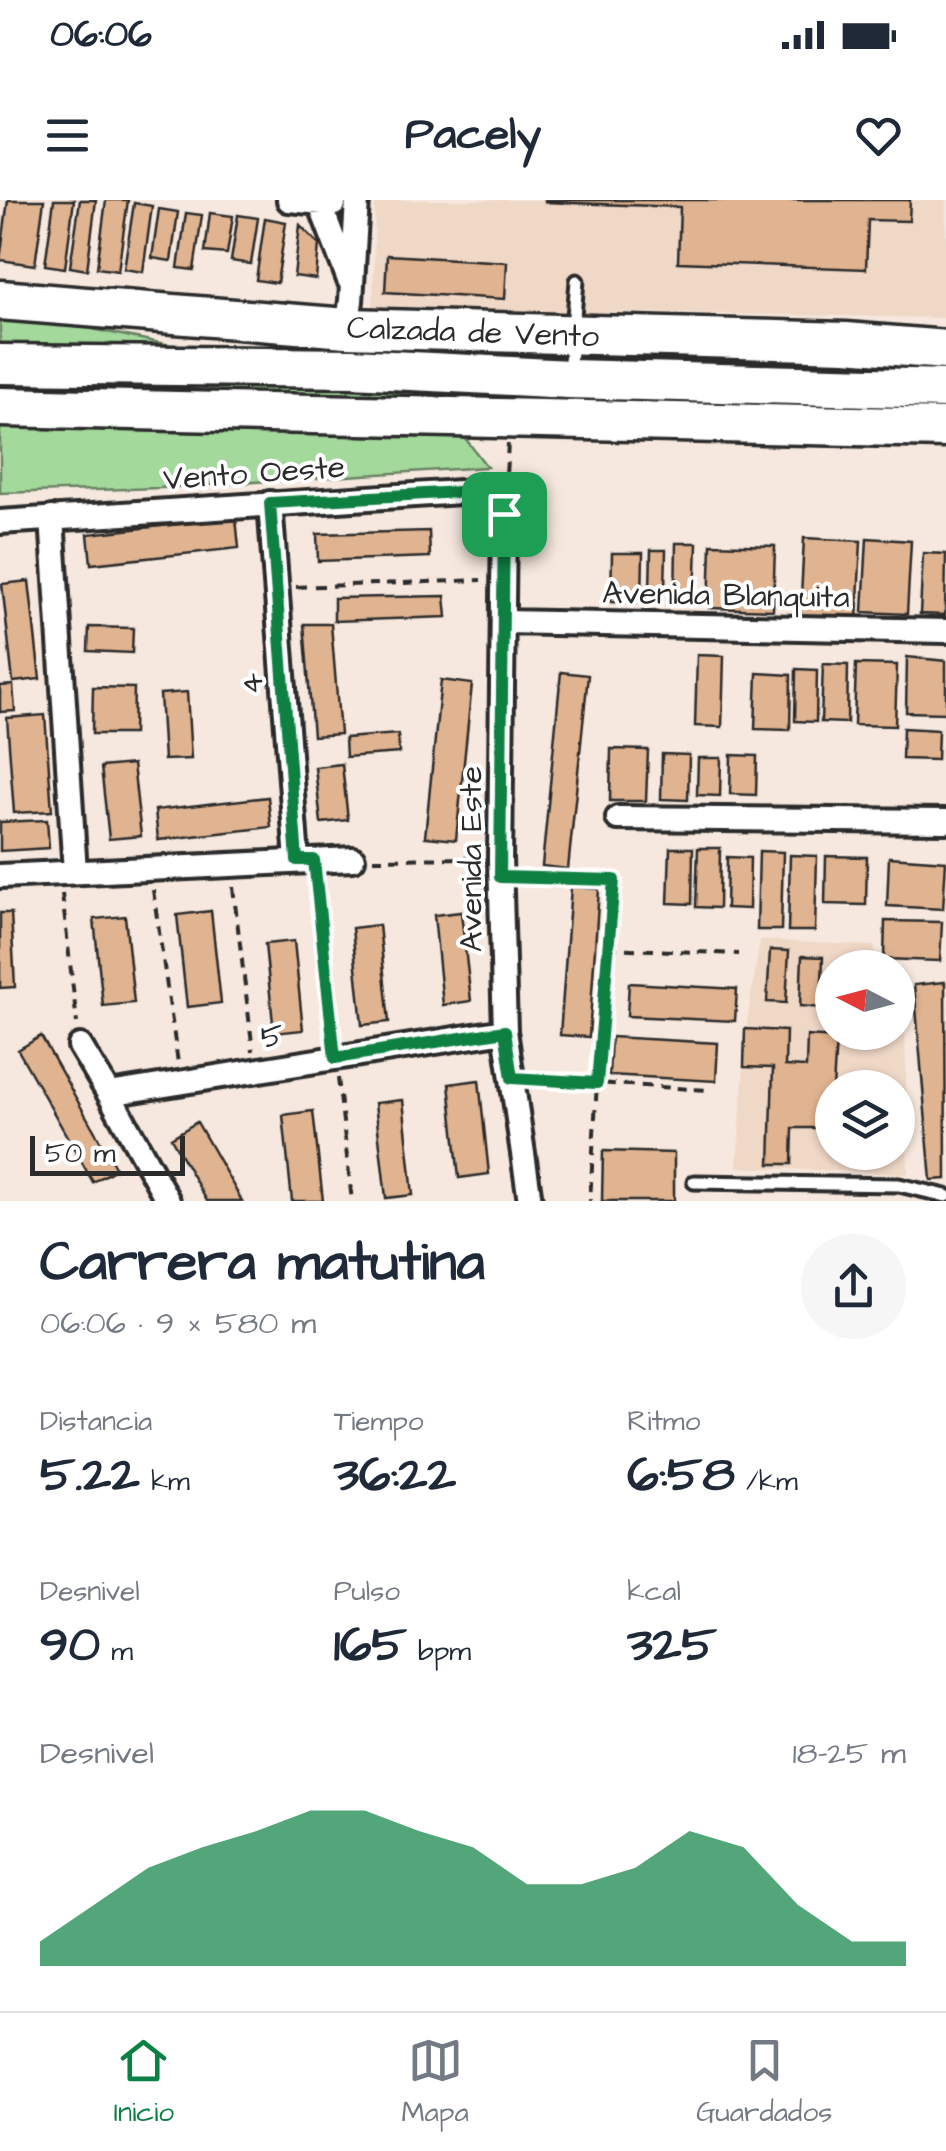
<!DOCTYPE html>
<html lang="es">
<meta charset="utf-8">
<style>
:root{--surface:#fff;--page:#f6f6f7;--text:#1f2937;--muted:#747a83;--line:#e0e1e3;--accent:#0b8043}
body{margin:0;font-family:"Architects Daughter",sans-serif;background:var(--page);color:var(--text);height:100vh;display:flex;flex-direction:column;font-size:38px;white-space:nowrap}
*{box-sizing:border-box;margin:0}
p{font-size:32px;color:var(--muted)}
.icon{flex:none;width:55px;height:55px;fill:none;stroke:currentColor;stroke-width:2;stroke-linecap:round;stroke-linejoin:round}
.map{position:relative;height:1001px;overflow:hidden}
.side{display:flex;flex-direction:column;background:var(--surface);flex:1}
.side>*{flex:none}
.needle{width:65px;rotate:276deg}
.tools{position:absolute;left:815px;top:750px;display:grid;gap:20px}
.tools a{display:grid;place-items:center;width:100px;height:100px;border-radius:50%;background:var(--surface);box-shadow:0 2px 8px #0004;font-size:50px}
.scale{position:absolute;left:30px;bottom:25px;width:155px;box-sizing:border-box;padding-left:10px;border:5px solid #2b2b2b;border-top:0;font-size:28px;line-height:35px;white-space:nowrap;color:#2b2b2b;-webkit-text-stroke:8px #fff;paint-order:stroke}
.pin{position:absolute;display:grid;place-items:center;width:85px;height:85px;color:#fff;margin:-42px;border-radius:20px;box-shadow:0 5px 15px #0006}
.round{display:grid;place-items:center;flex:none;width:105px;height:105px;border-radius:52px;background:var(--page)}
.summary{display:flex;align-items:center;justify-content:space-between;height:170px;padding:0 40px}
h1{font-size:55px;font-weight:800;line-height:75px}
.figures{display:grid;grid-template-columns:repeat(3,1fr);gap:15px;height:170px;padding:10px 40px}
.figures div{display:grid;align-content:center}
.figures b{font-size:50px;font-weight:800}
.figures small{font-size:28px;font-weight:400}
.figures p{font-size:28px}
.chart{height:280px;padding:20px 40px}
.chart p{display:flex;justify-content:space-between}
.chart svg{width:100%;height:180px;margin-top:10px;fill:var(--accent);opacity:.7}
.status{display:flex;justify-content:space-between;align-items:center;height:70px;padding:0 50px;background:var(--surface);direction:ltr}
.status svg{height:28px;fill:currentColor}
header{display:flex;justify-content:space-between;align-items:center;height:130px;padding:0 40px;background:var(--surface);font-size:45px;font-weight:800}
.dock{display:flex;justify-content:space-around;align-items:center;height:140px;border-top:2px solid var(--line);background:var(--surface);font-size:28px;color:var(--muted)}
.dock a{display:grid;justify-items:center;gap:5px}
.dock .on{color:var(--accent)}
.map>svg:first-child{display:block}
</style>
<div class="status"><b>06:06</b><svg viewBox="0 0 49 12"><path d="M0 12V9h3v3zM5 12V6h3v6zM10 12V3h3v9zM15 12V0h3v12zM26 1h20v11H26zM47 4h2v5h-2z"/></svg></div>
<header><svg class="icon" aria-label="menu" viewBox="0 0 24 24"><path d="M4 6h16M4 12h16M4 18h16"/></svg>Pacely<svg class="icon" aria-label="heart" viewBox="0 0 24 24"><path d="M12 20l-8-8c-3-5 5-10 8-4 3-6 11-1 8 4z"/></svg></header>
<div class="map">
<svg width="946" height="1001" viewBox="0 0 946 1001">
<rect width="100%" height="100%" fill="#f6e8de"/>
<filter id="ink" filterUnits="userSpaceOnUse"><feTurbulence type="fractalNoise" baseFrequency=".01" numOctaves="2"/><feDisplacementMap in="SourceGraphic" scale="20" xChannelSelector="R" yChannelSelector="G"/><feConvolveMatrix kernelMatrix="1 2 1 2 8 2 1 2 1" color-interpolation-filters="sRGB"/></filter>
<g filter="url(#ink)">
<path fill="#f0d8c7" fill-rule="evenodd" d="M375 0H946V118L373 108Z
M760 740 875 746 876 767 832 768V832H898V785L904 787 908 974 737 967 747 822ZM832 888H898V952H832Z"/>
<path fill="#a4d99c" stroke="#688264" stroke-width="2.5" d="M0 119 63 123 185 148 0 144Z
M645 149 946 164V174L628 164Z
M0 175 356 182 410 196 0 187Z
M481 190 946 199V211L518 203Z
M0 221 459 230 487 267 160 288 0 293Z"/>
<path fill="#e1b491" stroke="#2b2b2b" stroke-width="2.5" d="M8 0H44L35 65 0 60Z
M54 0H74L65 68 45 65Z
M80 0H96L87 70 70 67Z
M106 0H128L118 71 97 68Z
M545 0H910L909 21 868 20 866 69 678 62 680 7 545 2Z
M134 3 152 6 143 72 124 69Z
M159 9 178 12 171 61 152 58Z
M186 13 202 15 194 70 178 68Z
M210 13 233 16 227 54 205 52Z
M238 15 258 18 251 64 231 61Z
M265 18 286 22 277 83 256 80Z
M300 25 319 44 316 79 294 76Z
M387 55 507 62 505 99 385 92Z
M236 318 239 348 91 364 88 334Z
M429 331 430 357 318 361 317 334Z
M804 338 861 341 857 421 800 417Z
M867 338 911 341 907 414 863 412Z
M676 343H697L695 403 675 402Z
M711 344 775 346 773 410 709 408Z
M651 350H666L665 391 650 390Z
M612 353H643L642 403 611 402Z
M923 353 946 354 945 415 920 414Z
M29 381 40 479 13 482 2 384Z
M445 396 447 417 334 421V398Z
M304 424H331L340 534 313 536Z
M89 427 133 428 132 453 88 451Z
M697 455 724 456 722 527 695 526Z
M907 457 946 461V513L906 512Z
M823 464 848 465 847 523 821 522Z
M856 464 897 465 895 526 854 525Z
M796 469 817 470 816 522 795 521Z
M561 472 588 475 568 669 542 666Z
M757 473 791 475 790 530 755 529Z
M441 480 472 484 456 640 425 637Z
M13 485 15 511 0 512V486Z
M93 487 134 488 133 534H92Z
M187 492 191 559 164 560 160 494Z
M45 515 52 611 14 613 7 518Z
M903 528 938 530 937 560 902 559Z
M398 534 399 553 346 557 345 538Z
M611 549 648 550 646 601H610Z
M662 554 689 555 688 600 661 599Z
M731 555 757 556 756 595 730 594Z
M698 558H721L720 596 697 595Z
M133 564 141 636 109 639 101 567Z
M342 564 348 620 321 623 315 567Z
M268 597 271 627 158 640 155 610Z
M47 620 49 648 0 651V622Z
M670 648H693L692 704 668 703Z
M698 648H720L719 708 696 707Z
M759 651 783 652 781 730H757Z
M790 655 817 656 815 731H788Z
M826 656 867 657 866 705 825 704Z
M727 657 750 658 749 709 726 708Z
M889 657 946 661 943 709 887 706Z
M571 687 599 689 589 837 560 835Z
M211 711 221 803 187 807 177 715Z
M461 712 471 801 443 805 434 715Z
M0 713H11L15 787 0 788Z
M125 716 134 803 103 806 94 719Z
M885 721 942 722 940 761 884 759Z
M379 725 389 822 362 825 352 728Z
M294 741 303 830 274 833 265 744Z
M770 750 789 751 786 803 767 802Z
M802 756 823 757 821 808 800 806Z
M945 782 946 979 931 980 914 785Z
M629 783 737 789 735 821 627 816Z
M745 829 786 831 785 866 806 867 807 836 836 838 832 906 819 905 818 928H793L792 964H770L773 868 744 867Z
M41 836 116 969 93 982 18 850Z
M611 837 718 843 716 881 609 875Z
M479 880 489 974 459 978 449 884Z
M403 900 413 995 386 998 375 903Z
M313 911 323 1001H292L283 915Z
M197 922 242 1001H207L171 938Z
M603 951 674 953V1001H602Z"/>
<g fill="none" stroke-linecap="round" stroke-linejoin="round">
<defs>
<path id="service" d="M569 175 577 81
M694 982 899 985 946 996"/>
<path id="minor" d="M289 0 334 4
M320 4 349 80
M347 128 351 101 357 0
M270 303 297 660
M52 318 75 672
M0 322 476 291 504 315 500 658 505 831 530 1001
M504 422 946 431
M618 618 946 621
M0 676 353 659
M80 846 109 894 168 1001
M109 894 505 831"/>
<path id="primary" d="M0 100 347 128 846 142 946 150
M0 164 352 168 569 179 946 189
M0 207 946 228"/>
</defs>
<use href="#service" stroke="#2b2b2b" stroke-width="19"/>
<use href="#minor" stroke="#2b2b2b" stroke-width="30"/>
<use href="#primary" stroke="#2b2b2b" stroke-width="45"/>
<path stroke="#2b2b2b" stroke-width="4" stroke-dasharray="10 8" stroke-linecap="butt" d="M505 290 508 244
M296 387 481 380
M373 659 478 658
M520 677 614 680 597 883 590 1001
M316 679 333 839
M233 687 253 851
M153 690 178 863
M62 694 77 823
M608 748 739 754
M338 878 352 1001
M533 879 708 890"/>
<use href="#service" stroke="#fff" stroke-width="11"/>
<use href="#minor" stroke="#fff" stroke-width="22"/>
<use href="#primary" stroke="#fff" stroke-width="38"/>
</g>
</g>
<g fill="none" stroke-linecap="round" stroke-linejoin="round" filter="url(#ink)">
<defs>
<path id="route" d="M476 291 504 314 500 677 614 680 597 883 512 878 505 831 335 858 314 660H297L270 303Z"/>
</defs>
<use href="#route" stroke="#fff" stroke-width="20"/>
<use href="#route" stroke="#0b8043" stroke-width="12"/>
</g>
<g text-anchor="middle" stroke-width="8" stroke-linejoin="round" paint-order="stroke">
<g font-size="32" fill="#2b2b2b" stroke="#fff">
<text transform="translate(473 131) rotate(2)" y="11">Calzada de Vento</text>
<text transform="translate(254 272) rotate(-4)" y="11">Vento Oeste</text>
<text transform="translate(726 394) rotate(1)" y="11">Avenida Blanquita</text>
<text transform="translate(251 484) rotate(-94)" y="11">4</text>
<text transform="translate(470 659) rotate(-90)" y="11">Avenida Este</text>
<text transform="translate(272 835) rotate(-9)" y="11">5</text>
</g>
</g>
</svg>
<div class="tools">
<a><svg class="needle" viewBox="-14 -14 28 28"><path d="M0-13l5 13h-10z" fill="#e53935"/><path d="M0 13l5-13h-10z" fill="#747a83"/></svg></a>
<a><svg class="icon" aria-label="layers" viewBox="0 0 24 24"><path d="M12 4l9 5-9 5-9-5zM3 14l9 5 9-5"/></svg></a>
</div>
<div class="scale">50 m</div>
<div class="pin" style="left:504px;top:314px;background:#1e9e55"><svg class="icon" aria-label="arrive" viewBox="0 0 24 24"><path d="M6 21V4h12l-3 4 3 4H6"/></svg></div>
</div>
<section class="side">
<div class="summary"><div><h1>Carrera matutina</h1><p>06:06 · 9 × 580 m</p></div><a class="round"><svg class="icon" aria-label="share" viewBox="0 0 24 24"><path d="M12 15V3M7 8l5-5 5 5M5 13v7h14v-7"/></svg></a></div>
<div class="figures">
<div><p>Distancia</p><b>5.22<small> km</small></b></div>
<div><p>Tiempo</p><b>36:22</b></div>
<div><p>Ritmo</p><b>6:58<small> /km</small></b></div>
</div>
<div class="figures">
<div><p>Desnivel</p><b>90<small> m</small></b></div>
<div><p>Pulso</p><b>165<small> bpm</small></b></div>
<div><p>kcal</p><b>325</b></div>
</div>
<div class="chart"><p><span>Desnivel</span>18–25 m</p>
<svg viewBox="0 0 160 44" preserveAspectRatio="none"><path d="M0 44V38L10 29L20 20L30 15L40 11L50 6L60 6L70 11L80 15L90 24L100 24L110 20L120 11L130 15L140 29L150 38L160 38V44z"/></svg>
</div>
</section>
<nav class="dock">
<a class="on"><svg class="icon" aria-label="home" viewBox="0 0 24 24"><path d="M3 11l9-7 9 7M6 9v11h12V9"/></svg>Inicio</a>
<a><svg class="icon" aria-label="map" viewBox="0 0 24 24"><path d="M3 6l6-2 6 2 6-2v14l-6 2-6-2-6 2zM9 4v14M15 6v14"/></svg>Mapa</a>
<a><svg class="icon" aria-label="saved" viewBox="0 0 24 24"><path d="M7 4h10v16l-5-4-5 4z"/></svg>Guardados</a>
</nav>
